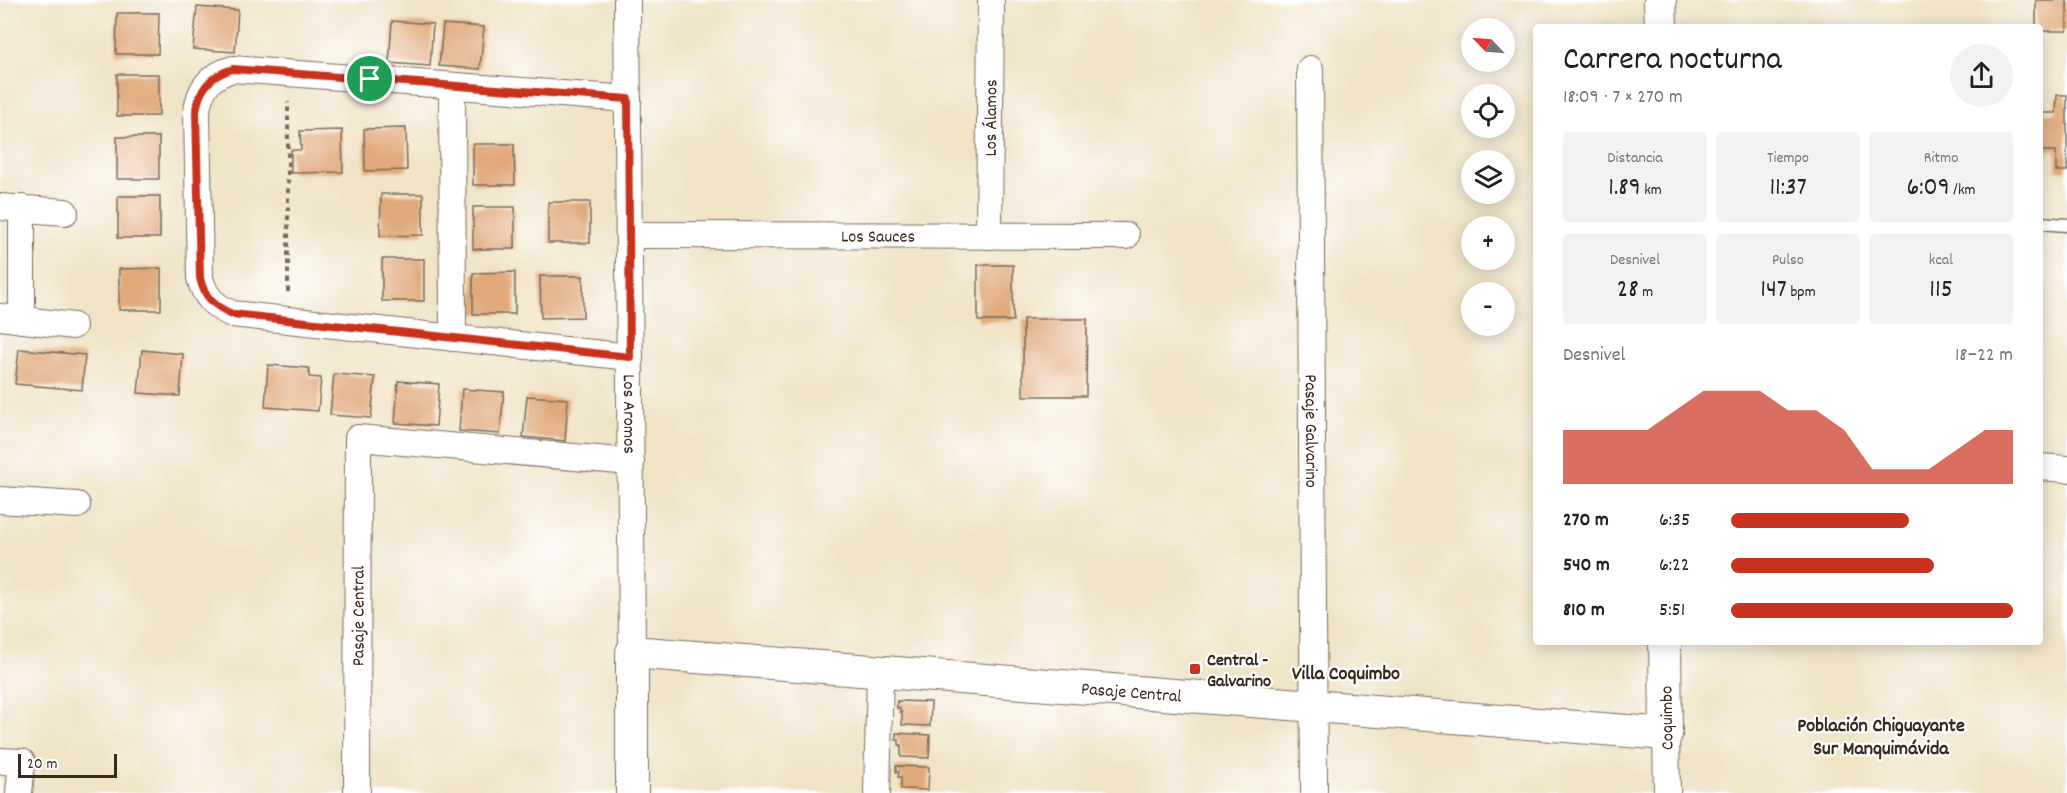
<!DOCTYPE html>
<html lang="es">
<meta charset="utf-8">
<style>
:root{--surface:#fff;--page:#f2f2f2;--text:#222;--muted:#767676;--accent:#c8321e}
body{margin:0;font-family:Dekko,sans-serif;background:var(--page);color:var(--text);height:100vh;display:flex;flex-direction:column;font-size:22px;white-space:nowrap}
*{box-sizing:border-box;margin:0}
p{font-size:20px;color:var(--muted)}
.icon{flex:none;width:33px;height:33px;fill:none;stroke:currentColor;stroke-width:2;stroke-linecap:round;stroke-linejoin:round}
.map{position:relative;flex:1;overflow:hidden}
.drawer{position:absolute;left:1533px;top:24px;width:510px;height:621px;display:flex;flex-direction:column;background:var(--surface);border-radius:6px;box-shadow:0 3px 15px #0003}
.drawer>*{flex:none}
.needle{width:39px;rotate:295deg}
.fabs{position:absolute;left:1461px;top:18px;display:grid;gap:12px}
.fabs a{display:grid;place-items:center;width:54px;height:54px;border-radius:50%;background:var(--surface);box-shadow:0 3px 15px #0003;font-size:30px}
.scale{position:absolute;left:18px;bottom:15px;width:99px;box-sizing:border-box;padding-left:6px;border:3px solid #3b2a1e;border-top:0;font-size:16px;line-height:21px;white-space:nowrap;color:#3b2a1e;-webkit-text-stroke:4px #fff;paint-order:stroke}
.pin{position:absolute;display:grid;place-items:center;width:51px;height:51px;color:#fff;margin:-26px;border:3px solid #fff;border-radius:50%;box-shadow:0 2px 6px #0007}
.round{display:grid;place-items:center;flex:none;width:63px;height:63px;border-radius:32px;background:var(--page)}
.head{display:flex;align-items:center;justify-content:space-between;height:102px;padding:0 30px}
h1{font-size:33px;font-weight:600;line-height:45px}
.figures{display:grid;grid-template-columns:repeat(3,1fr);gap:9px;height:102px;padding:6px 30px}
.figures div{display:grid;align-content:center;border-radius:6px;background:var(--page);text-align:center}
.figures b{font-size:26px;font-weight:600}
.figures small{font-size:16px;font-weight:400}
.figures p{font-size:16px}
.chart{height:168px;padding:12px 30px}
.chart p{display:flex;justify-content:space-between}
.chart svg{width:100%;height:108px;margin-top:6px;fill:var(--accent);opacity:.7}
ul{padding:0 30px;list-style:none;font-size:20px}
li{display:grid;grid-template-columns:96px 72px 1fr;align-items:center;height:45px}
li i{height:15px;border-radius:8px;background:var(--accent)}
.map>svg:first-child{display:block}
</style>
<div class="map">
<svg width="2067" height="793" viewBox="0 0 2067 793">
<rect width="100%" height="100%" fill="#fff"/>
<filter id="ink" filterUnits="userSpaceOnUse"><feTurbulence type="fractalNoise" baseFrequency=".0167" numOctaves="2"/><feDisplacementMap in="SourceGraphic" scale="12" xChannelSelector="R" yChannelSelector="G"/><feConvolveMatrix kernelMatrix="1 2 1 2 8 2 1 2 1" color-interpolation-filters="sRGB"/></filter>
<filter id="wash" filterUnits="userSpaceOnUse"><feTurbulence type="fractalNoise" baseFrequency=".008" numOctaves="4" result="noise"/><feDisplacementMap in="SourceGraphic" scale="24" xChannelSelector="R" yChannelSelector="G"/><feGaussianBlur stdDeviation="1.35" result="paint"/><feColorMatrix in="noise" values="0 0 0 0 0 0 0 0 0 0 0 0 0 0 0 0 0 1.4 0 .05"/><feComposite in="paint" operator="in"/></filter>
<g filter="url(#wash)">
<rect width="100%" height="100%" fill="#f0e3c6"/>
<g id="blocks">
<path fill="#e1a97a" d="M2036 0H2067V31H2040V27H2036Z
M197 7 238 10 235 52 193 49Z
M117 13H159L158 54H116Z
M392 21 433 24 430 66 389 63Z
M443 24 484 27 480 69 439 66Z
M117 74H159V116H117Z
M2057 95H2067V171H2056V151H2040V113H2056Z
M406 128 407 170 365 171 364 129Z
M342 130 343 172 291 173V150H301L300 131Z
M117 137H159V179H117Z
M473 144H514L515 185H473Z
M381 194H423V235L380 236Z
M118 196H160V238H118Z
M548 202H590V243H548Z
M473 207H515V249H473Z
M382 259H424V301H382Z
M978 265H1013V321H978Z
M161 268V310H119V269Z
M515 272V314H473V273Z
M540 276H583V317L541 318Z
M1023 319H1087L1086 396H1023Z
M19 349 85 355 82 390 15 384Z
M142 350 183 354 180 396 138 393Z
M268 365 309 368V377L321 378 318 411 265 407Z
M334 374 375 377 371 418 330 415Z
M398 381 439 384 436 426 395 423Z
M462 389 504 392 500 434 459 431Z
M527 396 568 399 565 441 523 437Z
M897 701 931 702 930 726 902 725V712H900V708H897Z
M896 733 930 735 929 758 901 757V745H899V740H896Z
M896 766 929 767 928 790 901 789V777H898L899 772H896Z"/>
</g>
</g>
<g filter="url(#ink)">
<use href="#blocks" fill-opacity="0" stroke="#7a6b59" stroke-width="1.5"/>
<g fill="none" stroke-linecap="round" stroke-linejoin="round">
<defs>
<path id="service" d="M2040 223 2067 225"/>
<g id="minor">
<path id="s1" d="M627 0 632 652"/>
<path id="s2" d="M1310 69 1314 793"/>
<path d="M452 86 453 338"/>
<path d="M628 99 233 69C211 75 199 88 197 112L200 278C205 297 214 306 232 314L630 357"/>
<path d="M0 207 65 212"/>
<path id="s3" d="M629 235 1126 236"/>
<path id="s4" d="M989 236 991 0"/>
<path d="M0 317 73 326"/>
<path d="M22 320V208"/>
<path d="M2040 467 2067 469"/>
<path d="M0 500 77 505"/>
<path d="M1666 734 1667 793"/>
<path d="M0 761 22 762 19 793"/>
<path id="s5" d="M357 793 358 438 631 462"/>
<path d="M877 793 880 672"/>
</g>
<g id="tertiary">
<path d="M1660 0 1661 27"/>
<path id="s6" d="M632 793V652L1666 734 1665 642"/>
</g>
</defs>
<use href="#service" stroke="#7a6b59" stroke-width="15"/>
<use href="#minor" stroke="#7a6b59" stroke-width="28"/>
<use href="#tertiary" stroke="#7a6b59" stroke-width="34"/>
<path stroke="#7a6b59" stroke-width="4" stroke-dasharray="4.5 4.5" stroke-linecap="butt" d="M288 292V102"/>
<use href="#service" stroke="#fff" stroke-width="12"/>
<use href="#minor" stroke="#fff" stroke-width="26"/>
<use href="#tertiary" stroke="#fff" stroke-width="32"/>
</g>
</g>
<g fill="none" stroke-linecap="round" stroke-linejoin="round" filter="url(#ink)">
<defs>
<path id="route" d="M233 69 628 99 630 357 232 314C214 306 204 297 200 278L196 112C199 88 211 75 233 69Z"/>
</defs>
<use href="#route" stroke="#fff" stroke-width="12"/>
<use href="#route" stroke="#c8321e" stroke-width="8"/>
</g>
<rect fill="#c8321e" stroke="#fff" stroke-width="2" x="1189" y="663" width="12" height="12" rx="3"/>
<g text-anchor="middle" stroke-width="4.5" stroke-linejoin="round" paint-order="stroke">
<g font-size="18" fill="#3b2a1e" stroke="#fff">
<text dy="6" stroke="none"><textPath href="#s4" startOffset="118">Los Álamos</textPath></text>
<text dy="6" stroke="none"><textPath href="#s3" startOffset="249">Los Sauces</textPath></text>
<text dy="6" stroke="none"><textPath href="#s1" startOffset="414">Los Aromos</textPath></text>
<text dy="6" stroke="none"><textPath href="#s2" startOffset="362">Pasaje Galvarino</textPath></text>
<text dy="6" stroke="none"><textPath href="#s5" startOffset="177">Pasaje Central</textPath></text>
<text dy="6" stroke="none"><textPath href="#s6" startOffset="642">Pasaje Central</textPath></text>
<text transform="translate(1666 718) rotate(-91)" y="6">Coquimbo</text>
</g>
<g font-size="18" font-weight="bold" fill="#3b2a1e" stroke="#fff" text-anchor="start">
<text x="1207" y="665">Central -<tspan x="1207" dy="21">Galvarino</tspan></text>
</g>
<g font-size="20" font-weight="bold" fill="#3b2a1e" stroke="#fff">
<text x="1346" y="679">Villa Coquimbo</text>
<text x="1881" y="731">Población Chiguayante<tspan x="1881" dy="23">Sur Manquimávida</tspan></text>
</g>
</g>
</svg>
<div class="fabs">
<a><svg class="needle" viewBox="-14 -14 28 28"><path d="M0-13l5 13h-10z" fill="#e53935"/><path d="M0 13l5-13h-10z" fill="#767676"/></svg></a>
<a><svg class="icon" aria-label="locate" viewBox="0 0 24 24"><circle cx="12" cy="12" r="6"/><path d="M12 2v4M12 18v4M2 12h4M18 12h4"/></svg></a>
<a><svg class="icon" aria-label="layers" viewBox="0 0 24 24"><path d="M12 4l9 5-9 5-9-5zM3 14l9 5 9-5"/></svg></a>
<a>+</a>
<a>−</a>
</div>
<div class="scale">20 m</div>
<div class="pin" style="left:370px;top:79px;background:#1e9e55"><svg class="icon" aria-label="arrive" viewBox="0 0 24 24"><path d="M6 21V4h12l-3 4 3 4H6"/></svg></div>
<section class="drawer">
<div class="head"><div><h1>Carrera nocturna</h1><p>18:09 · 7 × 270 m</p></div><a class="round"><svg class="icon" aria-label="share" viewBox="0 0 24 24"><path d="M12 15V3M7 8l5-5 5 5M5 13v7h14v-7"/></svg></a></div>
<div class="figures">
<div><p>Distancia</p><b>1.89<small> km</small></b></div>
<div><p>Tiempo</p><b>11:37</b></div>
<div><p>Ritmo</p><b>6:09<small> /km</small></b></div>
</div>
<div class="figures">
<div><p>Desnivel</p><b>28<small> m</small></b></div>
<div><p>Pulso</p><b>147<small> bpm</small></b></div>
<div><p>kcal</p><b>115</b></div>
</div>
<div class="chart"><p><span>Desnivel</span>18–22 m</p>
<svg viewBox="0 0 160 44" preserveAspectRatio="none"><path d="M0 44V22L10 22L20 22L30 22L40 14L50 6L60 6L70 6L80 14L90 14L100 22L110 38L120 38L130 38L140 30L150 22L160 22V44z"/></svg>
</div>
<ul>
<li><b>270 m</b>6:35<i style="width:63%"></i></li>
<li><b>540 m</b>6:22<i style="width:72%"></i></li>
<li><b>810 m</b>5:51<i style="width:100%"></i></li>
</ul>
</section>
</div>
